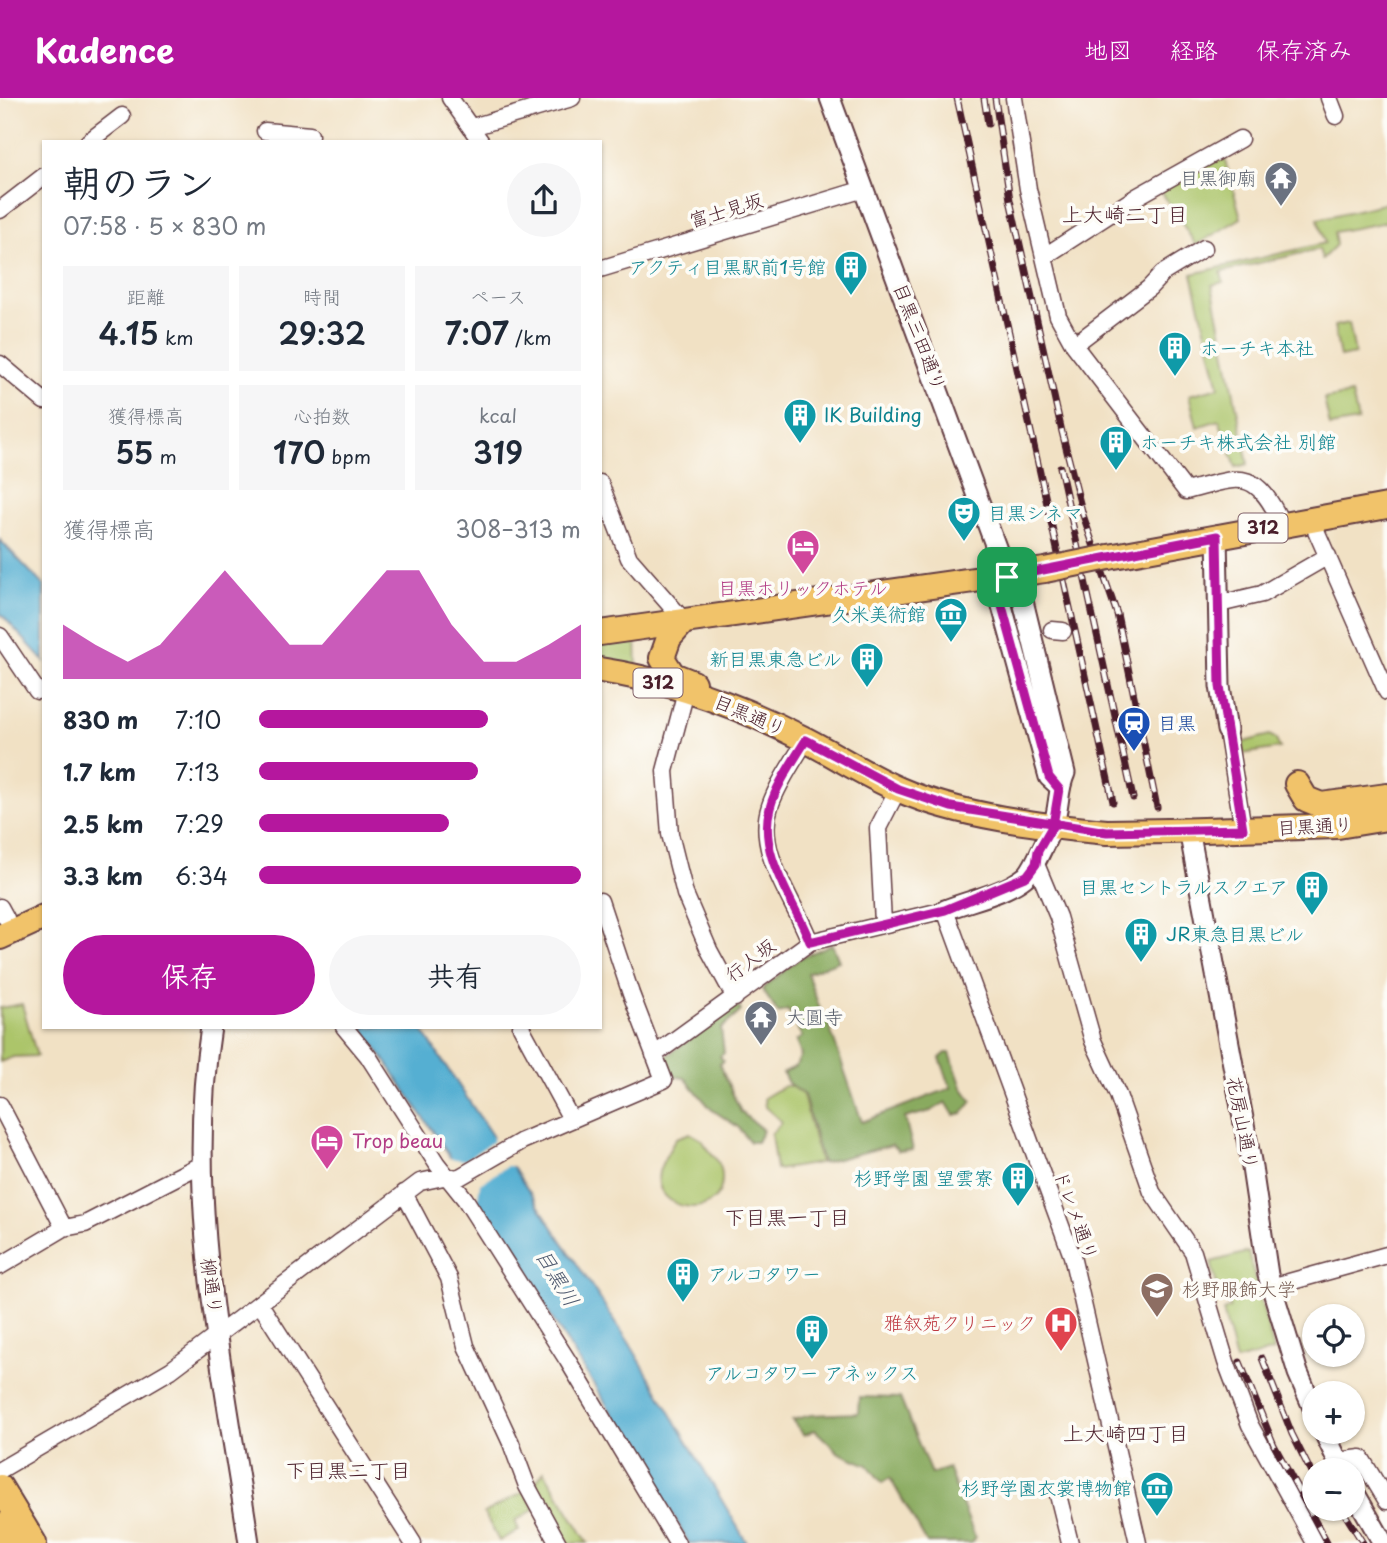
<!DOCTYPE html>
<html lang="ja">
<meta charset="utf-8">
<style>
:root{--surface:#fff;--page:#f6f6f7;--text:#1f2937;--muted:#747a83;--accent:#b5179e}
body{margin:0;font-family:"Playpen Sans","Klee One",sans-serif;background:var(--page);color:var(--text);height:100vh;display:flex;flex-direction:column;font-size:26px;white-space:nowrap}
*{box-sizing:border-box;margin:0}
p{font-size:23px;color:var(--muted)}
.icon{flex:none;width:38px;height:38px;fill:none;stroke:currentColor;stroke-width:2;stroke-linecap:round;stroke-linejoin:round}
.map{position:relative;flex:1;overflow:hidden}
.details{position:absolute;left:42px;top:42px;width:560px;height:889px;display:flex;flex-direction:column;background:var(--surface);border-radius:0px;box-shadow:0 2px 5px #0004}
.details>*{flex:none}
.fabs{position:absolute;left:1302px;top:1206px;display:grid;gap:14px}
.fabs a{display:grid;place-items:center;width:63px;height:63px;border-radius:50%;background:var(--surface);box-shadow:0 2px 5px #0004;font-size:35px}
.pin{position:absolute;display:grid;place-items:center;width:60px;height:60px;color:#fff;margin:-30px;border-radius:14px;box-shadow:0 4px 10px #0006}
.round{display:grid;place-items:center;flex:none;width:74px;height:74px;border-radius:37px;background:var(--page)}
.overview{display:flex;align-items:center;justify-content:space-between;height:119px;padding:0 21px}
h1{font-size:38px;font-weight:600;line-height:52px}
.metrics{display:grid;grid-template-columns:repeat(3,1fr);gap:10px;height:119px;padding:7px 21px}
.metrics div{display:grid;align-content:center;border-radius:0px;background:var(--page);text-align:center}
.metrics b{font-size:30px;font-weight:600}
.metrics small{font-size:19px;font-weight:400}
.metrics p{font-size:19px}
.chart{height:196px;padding:14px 21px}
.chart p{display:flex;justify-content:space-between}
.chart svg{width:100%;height:126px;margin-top:7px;fill:var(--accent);opacity:.7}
.action{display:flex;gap:14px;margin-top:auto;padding:14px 21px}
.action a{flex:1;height:80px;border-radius:42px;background:var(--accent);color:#fff;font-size:28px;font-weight:600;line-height:80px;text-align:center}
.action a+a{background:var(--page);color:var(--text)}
ul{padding:0 21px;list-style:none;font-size:23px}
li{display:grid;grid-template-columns:112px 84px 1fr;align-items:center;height:52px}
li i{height:18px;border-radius:9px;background:var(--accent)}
header{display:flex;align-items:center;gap:42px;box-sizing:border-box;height:98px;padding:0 35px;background:var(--accent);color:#fff}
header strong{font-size:33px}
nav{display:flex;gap:38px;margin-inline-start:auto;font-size:24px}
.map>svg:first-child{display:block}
</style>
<header>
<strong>Kadence</strong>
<nav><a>地図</a><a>経路</a><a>保存済み</a></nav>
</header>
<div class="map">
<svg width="1387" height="1445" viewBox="0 0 1387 1445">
<rect width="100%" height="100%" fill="#fdfcf7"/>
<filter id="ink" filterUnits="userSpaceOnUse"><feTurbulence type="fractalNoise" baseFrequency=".0143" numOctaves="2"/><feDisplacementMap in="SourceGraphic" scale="14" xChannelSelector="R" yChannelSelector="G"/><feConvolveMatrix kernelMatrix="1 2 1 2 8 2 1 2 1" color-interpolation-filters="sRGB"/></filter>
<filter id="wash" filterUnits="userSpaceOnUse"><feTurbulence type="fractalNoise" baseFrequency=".00686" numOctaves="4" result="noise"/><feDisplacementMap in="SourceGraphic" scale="28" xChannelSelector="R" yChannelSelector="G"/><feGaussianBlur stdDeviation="1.57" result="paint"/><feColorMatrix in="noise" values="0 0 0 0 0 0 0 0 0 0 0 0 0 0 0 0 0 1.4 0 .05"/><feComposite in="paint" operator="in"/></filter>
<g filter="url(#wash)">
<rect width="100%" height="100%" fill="#f1e1c4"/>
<path fill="#acc56a" stroke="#7b724a" stroke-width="2" d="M1223 55 1241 120 1196 147 1161 93Z
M1387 105V124L1334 134 1336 147 1322 161 1319 151 1221 174 1223 184 1212 187 1248 366 1236 369 1219 322 1197 329 1189 297 1219 289 1192 176 1325 145 1318 121Z
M1349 225 1355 256 1340 259 1334 228Z
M1352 296 1358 323 1330 328 1324 301Z
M636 539 637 571 600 564V544Z
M1269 637 1275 640 1280 650 1242 656 1244 644Z
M22 906 37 958 13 959 0 964V910Z
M784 988H791L803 997 820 1065 776 1072 771 1036 782 1024 765 1009 764 1000Z
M690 1035 702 1042C709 1055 722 1062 722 1079 724 1124 651 1115 659 1074 662 1062 671 1050 676 1040Z
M1248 1154 1274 1253 1236 1263 1223 1213 1230 1210 1226 1195 1219 1196 1211 1164Z
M544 1373 588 1445H568L535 1385Z
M525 1393 535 1411 515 1423 519 1432 499 1443 484 1415Z"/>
<path fill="#89aa5e" stroke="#6a6444" stroke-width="2" d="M832 846 839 863 807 875 824 922H827L862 1024 951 990 940 960 946 955H950L962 989 972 1003 963 1015 954 1017 946 1004 931 1013 905 1020 913 1052 898 1053 892 1047 822 1065 804 997 788 985 783 975 796 968 801 957 796 943 802 939 788 912 778 915 762 891 800 860Z
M734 909H739L741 913 721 931 724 955 720 958 723 963 719 966 741 1014 763 1032 757 1044H750L738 1029 711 1011 685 980 672 978 665 959Z
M859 1299 900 1300 931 1376 948 1370 975 1439 971 1445H927L890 1380 882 1385 868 1367 839 1355 815 1332 804 1337 792 1322 811 1317 858 1315Z"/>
<path fill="#54afd2" stroke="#4f677e" stroke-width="2" d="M0 442 44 488V563L0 515Z
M362 929H420L630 1246 747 1445H689L634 1350 441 1045Z"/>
<path fill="#f1e1c4" d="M494 1036 514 1068H507L480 1086 477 1107 446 1060 465 1062 492 1044Z"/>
</g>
<g filter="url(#ink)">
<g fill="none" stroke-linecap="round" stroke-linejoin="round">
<defs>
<path id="minor" d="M450 0 481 44
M1014 0 1028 91 1058 218 1074 247 1186 393C1240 379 1254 368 1282 426
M1329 0 1336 18
M472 29 572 0
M265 33 310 37 309 44
M88 44 122 18
M0 112 44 78
M1045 158 1138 98 1240 41
M600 171 864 91
M1074 247 1149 190 1163 175 1204 150
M0 266 44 303
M600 385 629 460 684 523
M1311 421 1387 594
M1219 506 1262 496 1328 458
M1052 532 1063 533
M0 538 37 593
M686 593 665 673 670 736 685 796 709 852 735 900
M1227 632 1243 731
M806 642C794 662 778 685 770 708 754 754 795 802 810 844
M1036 766 1058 819 1093 943 1118 997 1152 1094 1193 1154 1226 1264 1250 1327 1315 1445
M0 809 6 820
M883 825 878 730 898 691
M344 929 368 958 437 1066 465 1101 568 1263 677 1445
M521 929 571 1021
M654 957 810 844 945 812 1072 1158 1138 1445
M0 1007 64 1130
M404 1095 449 1180 466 1248 511 1345 527 1388 558 1445
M0 1168 64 1130 85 1126 202 1066
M1271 1189 1387 1157
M260 1206 413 1445
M1338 1363 1361 1360 1387 1403
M0 1372 171 1272 420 1084 448 1078 458 1080 522 1043 664 982 631 896 600 803
M1057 1393 1070 1445"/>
<path id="tertiary" d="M830 0 1007 479 1023 503 1065 675C1057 692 1060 710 1053 727 1048 738 1033 773 1025 779 1004 796 970 802 945 812
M1217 437 1220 588 1227 632
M1007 479 1002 508 1049 679 1059 688
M1189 732 1251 1063 1268 1177 1298 1275 1314 1312
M211 929C184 1101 224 1275 249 1445
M1324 1334 1342 1372
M1353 1392 1383 1445"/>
<path id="primary" d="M1109 459 1387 408
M684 523 669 540 662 560 673 577 693 585
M600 535 1045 472
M600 572C672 583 742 609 806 642 837 658 867 678 900 692 960 718 1042 728 1107 734
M1297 686 1306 701 1321 707 1387 698
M1169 733 1338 728 1387 720
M0 839 44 819
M0 1389 34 1445
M0 1427 11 1445"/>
</defs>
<use href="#minor" stroke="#633c42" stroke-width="19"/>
<use href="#tertiary" stroke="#633c42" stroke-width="23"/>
<use href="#primary" stroke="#633c42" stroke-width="28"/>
<use href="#minor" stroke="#fff" stroke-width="16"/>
<use href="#tertiary" stroke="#fff" stroke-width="19"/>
<use href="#primary" stroke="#f1c36a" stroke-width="24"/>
<defs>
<path id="rail" d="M957 0 1113 704
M984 0 988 26
M995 0 1010 102 1062 334 1083 417 1117 516 1157 709
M1060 369 1133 700
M1262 1260 1292 1336 1314 1380
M1240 1264 1274 1347 1327 1445
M1341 1410 1363 1445"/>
</defs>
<use href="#rail" stroke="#4a1f2b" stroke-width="7"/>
<use href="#rail" stroke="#fdfcf7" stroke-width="4.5" stroke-dasharray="13" stroke-linecap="butt"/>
<defs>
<path id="primary-bridge" d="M1045 472 1109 459
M1107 734 1169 733"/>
</defs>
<use href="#primary-bridge" stroke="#633c42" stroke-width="28" stroke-linecap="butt"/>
<use href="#primary-bridge" stroke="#f1c36a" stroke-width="24"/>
</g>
</g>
<g fill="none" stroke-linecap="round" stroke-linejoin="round" filter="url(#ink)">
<defs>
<path id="route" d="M1007 479 1002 508 1049 679 1059 691 1053 727 1038 753 1036 766 1027 778 945 812 810 844C794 802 757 756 770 710 776 687 794 662 806 642L898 691 951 709 1107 734 1243 731 1220 588 1217 438 1007 479"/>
</defs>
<use href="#route" stroke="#fff" stroke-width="14"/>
<use href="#route" stroke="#b5179e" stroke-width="9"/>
</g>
<defs>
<symbol id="temple-pin" viewBox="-11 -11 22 30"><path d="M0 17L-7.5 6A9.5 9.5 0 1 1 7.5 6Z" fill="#6b7280" stroke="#fdfcf7"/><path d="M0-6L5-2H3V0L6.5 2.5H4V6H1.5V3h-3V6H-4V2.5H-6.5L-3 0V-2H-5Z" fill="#fff"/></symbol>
<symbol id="building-pin" viewBox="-11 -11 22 30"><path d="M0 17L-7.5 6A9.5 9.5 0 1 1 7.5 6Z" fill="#0f9aa8" stroke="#fdfcf7"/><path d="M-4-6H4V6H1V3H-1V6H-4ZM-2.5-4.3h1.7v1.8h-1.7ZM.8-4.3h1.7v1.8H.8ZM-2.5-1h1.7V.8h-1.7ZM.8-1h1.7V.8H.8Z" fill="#fff"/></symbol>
<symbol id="theatre-pin" viewBox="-11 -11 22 30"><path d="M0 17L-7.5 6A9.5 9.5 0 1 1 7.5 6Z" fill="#0f9aa8" stroke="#fdfcf7"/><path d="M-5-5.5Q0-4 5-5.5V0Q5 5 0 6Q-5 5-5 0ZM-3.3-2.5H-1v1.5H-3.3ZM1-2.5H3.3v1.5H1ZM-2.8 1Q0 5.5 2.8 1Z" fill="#fff"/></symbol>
<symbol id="hotel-pin" viewBox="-11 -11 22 30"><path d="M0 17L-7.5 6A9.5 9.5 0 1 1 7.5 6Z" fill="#d1479c" stroke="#fdfcf7"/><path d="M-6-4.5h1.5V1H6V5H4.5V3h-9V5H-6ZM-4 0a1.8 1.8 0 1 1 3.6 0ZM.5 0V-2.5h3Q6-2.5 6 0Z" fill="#fff"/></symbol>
<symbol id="museum-pin" viewBox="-11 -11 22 30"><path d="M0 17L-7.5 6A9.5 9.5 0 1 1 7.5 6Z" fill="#0f9aa8" stroke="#fdfcf7"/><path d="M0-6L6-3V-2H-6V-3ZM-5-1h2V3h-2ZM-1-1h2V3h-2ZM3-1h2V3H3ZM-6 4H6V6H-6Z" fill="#fff"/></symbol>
<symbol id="station-pin" viewBox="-11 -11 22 30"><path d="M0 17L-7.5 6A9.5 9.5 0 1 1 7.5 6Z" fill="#1a4fb4" stroke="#fdfcf7"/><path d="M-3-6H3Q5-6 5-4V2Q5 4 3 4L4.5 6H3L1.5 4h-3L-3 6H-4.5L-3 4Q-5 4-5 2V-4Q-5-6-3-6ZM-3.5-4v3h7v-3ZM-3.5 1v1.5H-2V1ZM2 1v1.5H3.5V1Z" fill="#fff"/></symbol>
<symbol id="university-pin" viewBox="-11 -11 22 30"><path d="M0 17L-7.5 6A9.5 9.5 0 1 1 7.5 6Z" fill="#8d6e63" stroke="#fdfcf7"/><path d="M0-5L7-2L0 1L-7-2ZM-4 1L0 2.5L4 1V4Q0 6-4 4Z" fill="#fff"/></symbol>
<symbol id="hospital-pin" viewBox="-11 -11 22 30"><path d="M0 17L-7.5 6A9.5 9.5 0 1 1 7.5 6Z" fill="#e0444e" stroke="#fdfcf7"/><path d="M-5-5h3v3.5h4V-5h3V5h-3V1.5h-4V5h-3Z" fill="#fff"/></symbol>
</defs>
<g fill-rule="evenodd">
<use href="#temple-pin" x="1262" y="61" width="38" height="52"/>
<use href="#building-pin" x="832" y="150" width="38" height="52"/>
<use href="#building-pin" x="1156" y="231" width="38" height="52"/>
<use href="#building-pin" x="781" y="298" width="38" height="52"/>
<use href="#building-pin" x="1097" y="325" width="38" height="52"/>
<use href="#theatre-pin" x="945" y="396" width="38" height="52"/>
<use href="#hotel-pin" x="784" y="429" width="38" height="52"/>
<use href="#museum-pin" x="932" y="497" width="38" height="52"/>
<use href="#building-pin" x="848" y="542" width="38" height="52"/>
<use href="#station-pin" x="1115" y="606" width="38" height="52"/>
<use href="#building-pin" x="1293" y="770" width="38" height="52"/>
<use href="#building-pin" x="1122" y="817" width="38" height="52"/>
<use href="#temple-pin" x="742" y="900" width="38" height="52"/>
<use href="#hotel-pin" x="308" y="1024" width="38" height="52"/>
<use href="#building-pin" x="999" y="1061" width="38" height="52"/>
<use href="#building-pin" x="664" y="1157" width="38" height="52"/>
<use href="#university-pin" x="1138" y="1172" width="38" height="52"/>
<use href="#hospital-pin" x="1042" y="1206" width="38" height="52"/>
<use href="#building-pin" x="793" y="1214" width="38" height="52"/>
<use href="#museum-pin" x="1138" y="1371" width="38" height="52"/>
</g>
<g text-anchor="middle" stroke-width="7" stroke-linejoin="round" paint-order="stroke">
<g fill="#fdfcf7" stroke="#806168" stroke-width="2">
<rect x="1238.5" y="415.5" width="49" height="29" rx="5"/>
<rect x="633.5" y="570.5" width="49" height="29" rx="5"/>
</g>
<g font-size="18" font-weight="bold" fill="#4a1f2b">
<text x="1263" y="436">312</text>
<text x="658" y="591">312</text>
</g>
<g font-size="19" fill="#5b616d" stroke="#fdfcf7" text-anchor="end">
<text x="1256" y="87">目黒御廟</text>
<text x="786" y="926" text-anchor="start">大圓寺</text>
</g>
<g font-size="19" fill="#4a1f2b" stroke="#fdfcf7">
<text transform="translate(726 112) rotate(-17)" y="7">富士見坂</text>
<text transform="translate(920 239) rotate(69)" y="7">目黒三田通り</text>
<text transform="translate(750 617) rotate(23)" y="7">目黒通り</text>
<text transform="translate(1315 728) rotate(-3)" y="7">目黒通り</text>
<text transform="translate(750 862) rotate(-37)" y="7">行人坂</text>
<text transform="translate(1243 1025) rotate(79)" y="7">花房山通り</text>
<text transform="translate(1076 1117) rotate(70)" y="7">ドレメ通り</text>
<text transform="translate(212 1188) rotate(82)" y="7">柳通り</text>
</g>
<g font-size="19" fill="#0d838f" stroke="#fdfcf7" text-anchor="end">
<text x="826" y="176">アクティ目黒駅前1号館</text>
<text x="1200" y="257" text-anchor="start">ホーチキ本社</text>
<text x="824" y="324" text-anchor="start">IK Building</text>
<text x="1140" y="351" text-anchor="start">ホーチキ株式会社 別館</text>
<text x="988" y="422" text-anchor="start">目黒シネマ</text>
<text x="926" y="523">久米美術館</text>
<text x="842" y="568">新目黒東急ビル</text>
<text x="1288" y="796">目黒セントラルスクエア</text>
<text x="1166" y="843" text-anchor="start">JR東急目黒ビル</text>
<text x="993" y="1087">杉野学園 望雲寮</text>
<text x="708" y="1183" text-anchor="start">アルコタワー</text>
<text x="812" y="1282" text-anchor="middle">アルコタワー アネックス</text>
<text x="1132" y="1397">杉野学園衣裳博物館</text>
</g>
<g font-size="19" fill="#b23c85" stroke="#fdfcf7">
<text x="803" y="497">目黒ホリックホテル</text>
<text x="352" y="1050" text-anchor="start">Trop beau</text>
</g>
<g font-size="19" fill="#164399" stroke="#fdfcf7" text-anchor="start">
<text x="1158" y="632">目黒</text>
</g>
<g font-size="19" fill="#785e54" stroke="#fdfcf7" text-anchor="start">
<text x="1182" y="1198">杉野服飾大学</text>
</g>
<g font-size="19" fill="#be3a42" stroke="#fdfcf7" text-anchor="end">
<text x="1036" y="1232">雅叙苑クリニック</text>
</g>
<g font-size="21" fill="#4a1f2b" stroke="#fdfcf7">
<text x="1125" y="124">上大崎二丁目</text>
<text x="787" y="1127">下目黒一丁目</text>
<text x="1126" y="1343">上大崎四丁目</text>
<text x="348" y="1380">下目黒二丁目</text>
</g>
<g font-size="21" font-style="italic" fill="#4e596e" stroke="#fdfcf7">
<text transform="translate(557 1180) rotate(59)" y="7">目黒川</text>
</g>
</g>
</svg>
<div class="fabs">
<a><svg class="icon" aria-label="locate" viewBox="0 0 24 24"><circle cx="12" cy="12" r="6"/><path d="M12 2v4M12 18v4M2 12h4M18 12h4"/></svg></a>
<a>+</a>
<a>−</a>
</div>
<div class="pin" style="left:1007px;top:479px;background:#1e9e55"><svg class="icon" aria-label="arrive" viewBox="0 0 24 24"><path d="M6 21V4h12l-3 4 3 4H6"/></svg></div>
<section class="details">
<div class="overview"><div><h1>朝のラン</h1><p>07:58 · 5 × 830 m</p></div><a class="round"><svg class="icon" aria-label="share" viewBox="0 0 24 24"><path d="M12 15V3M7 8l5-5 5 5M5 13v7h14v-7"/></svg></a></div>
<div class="metrics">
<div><p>距離</p><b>4.15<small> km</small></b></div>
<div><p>時間</p><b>29:32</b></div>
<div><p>ペース</p><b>7:07<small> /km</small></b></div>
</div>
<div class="metrics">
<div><p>獲得標高</p><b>55<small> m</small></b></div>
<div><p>心拍数</p><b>170<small> bpm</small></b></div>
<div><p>kcal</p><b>319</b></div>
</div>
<div class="chart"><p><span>獲得標高</span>308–313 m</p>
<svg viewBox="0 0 160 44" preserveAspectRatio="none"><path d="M0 44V25L10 32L20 38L30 32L40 19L50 6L60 19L70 32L80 32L90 19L100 6L110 6L120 25L130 38L140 38L150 32L160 25V44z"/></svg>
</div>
<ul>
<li><b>830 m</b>7:10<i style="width:71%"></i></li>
<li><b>1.7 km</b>7:13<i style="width:68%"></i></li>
<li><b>2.5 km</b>7:29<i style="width:59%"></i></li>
<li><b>3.3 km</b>6:34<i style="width:100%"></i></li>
</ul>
<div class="action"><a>保存</a><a>共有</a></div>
</section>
</div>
